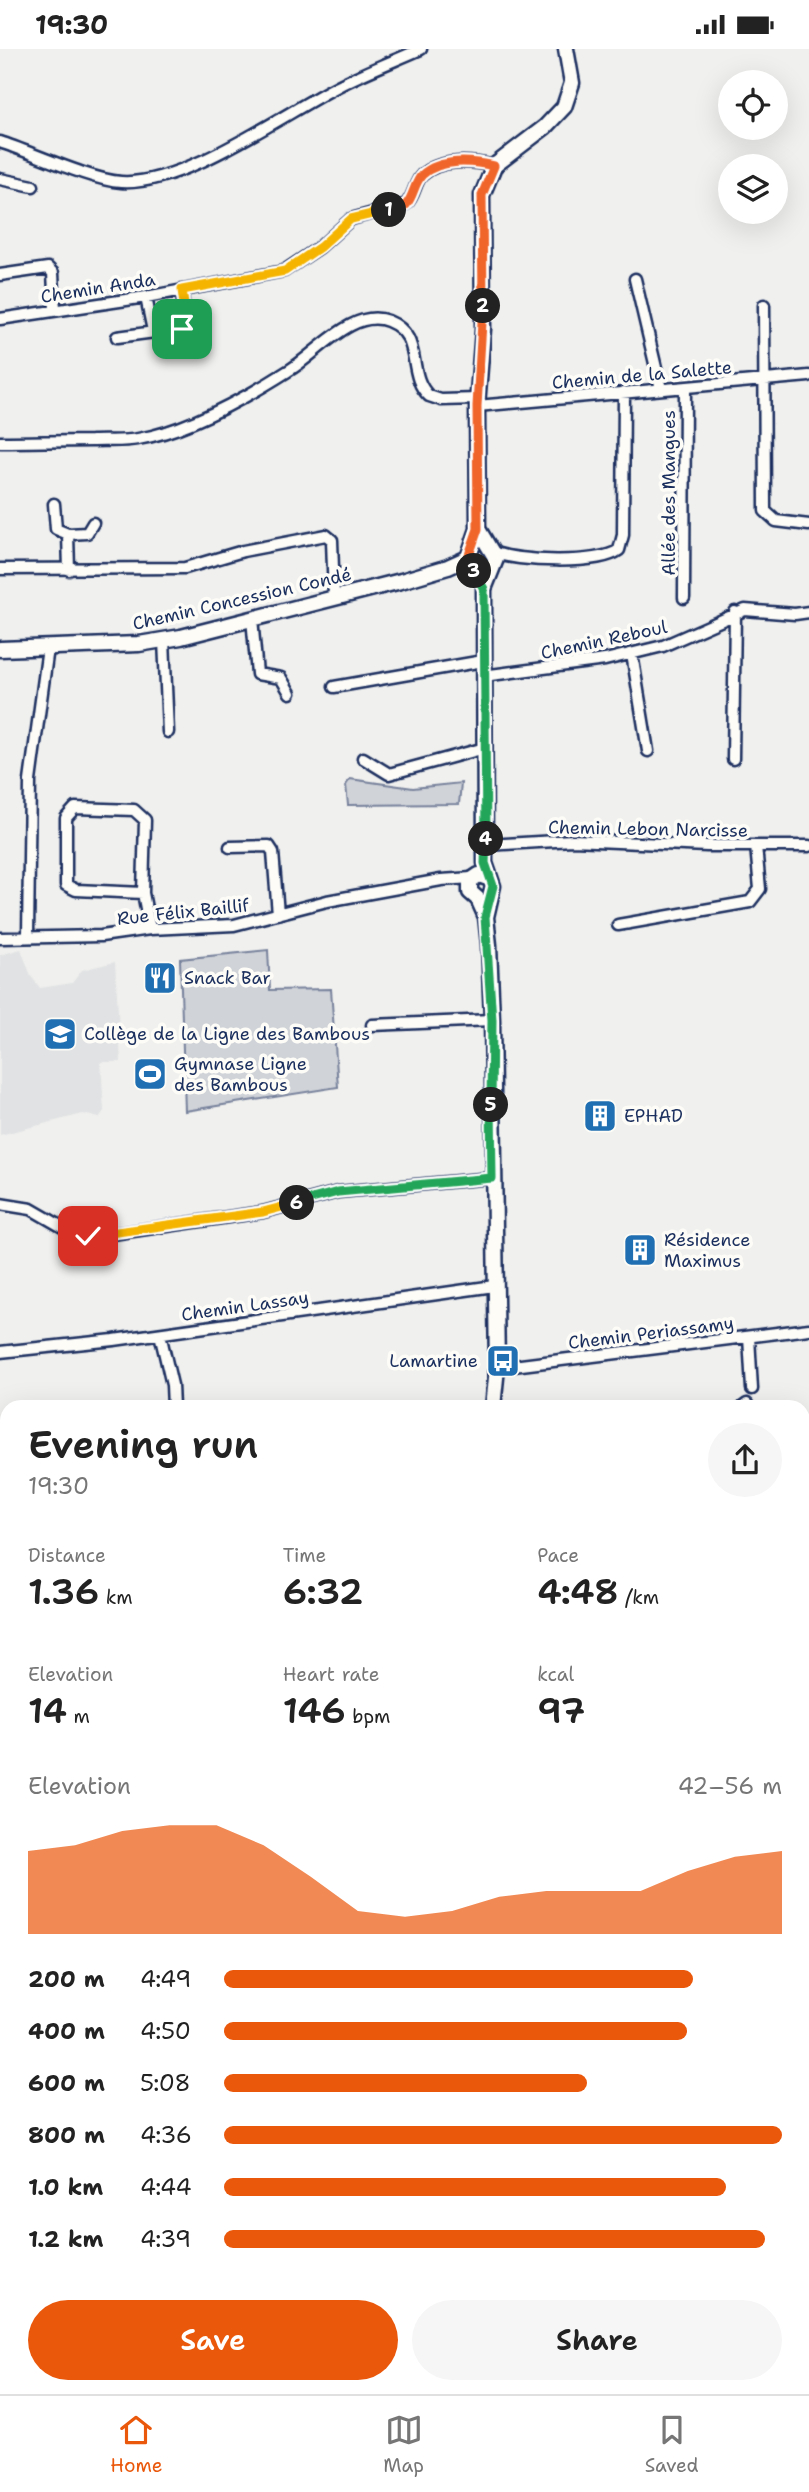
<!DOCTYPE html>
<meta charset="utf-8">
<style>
:root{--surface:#fff;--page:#f6f6f6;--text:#222;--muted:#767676;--line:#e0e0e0;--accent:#ea580c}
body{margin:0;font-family:"Shantell Sans",sans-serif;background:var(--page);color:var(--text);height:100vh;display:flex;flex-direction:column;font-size:26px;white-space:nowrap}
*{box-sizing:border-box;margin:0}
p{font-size:23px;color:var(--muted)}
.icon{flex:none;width:38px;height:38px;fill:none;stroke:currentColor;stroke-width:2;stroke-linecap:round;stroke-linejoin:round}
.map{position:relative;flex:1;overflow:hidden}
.drawer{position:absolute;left:0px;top:1351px;width:810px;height:994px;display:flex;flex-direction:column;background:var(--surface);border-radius:21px 21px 0 0;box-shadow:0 7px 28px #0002}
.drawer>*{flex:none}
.buttons{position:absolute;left:718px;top:21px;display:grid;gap:14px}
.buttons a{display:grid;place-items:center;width:70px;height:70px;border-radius:50%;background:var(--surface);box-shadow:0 7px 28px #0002;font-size:35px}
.pin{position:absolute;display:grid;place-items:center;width:60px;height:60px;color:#fff;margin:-30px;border-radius:14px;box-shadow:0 4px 10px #0006}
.km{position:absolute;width:35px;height:35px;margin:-18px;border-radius:50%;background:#222;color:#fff;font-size:19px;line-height:35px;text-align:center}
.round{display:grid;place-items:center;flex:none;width:74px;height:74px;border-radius:37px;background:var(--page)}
.head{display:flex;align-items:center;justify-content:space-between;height:119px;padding:0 28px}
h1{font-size:38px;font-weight:600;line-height:52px}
.metrics{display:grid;grid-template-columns:repeat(3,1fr);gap:10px;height:119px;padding:7px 28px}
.metrics div{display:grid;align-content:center}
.metrics b{font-size:35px;font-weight:600}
.metrics small{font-size:19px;font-weight:400}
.metrics p{font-size:19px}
.chart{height:196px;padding:14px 28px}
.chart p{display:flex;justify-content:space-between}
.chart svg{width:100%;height:126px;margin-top:7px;fill:var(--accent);opacity:.7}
.primary-button{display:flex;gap:14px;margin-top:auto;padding:14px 28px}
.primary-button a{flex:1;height:80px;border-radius:42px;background:var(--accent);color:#fff;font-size:28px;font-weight:600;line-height:80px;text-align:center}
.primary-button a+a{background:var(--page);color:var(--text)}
ul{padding:0 28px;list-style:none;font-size:23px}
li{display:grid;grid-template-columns:112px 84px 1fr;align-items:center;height:52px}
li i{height:18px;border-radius:9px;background:var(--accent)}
.status{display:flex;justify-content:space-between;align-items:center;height:49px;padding:0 35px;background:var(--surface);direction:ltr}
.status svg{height:19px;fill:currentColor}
.tabs{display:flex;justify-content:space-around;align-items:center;height:98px;border-top:2px solid var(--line);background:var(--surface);font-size:19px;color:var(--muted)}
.tabs a{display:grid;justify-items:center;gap:4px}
.tabs .active{color:var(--accent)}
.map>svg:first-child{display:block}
</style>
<div class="status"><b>19:30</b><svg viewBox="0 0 49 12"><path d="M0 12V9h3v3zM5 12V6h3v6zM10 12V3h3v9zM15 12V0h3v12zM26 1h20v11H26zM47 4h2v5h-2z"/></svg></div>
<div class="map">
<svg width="809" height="2345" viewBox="0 0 809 2345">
<rect width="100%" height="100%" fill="#f0f0ee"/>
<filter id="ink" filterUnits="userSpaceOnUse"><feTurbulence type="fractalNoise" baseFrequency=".0143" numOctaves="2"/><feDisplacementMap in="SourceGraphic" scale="14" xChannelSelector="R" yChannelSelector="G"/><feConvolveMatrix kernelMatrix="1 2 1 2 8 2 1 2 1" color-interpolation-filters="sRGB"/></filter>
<g filter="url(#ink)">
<path fill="#e0e2e3" d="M21 900 31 927 40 939 72 934 82 921 115 913 121 1013H101L104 1062 99 1069 83 1065 0 1086V906Z"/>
<path fill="#d0d3d8" stroke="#76819b" stroke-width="2" d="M350 730 413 739 461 734 459 755 348 756 346 736Z
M268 901 270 941 331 940 338 1038 185 1062 180 910Z"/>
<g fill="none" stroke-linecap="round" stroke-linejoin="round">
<path stroke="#a7adbd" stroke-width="16" d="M803 1733 809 1725
M0 1813H7"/>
<defs>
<path id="street" d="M0 93C31 103 91 131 121 133 184 137 283 65 338 37 365 23 394 12 421 0
M0 130 33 137
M0 226 48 219 53 224 55 261
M635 230 661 340
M146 248 153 282
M764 256 765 462 776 472 809 476
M0 270 146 248 284 222 320 198 351 170 406 155C415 147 414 134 422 126 440 109 473 112 494 117
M117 288 185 279 182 241
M477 357 809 327
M0 393C30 393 60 392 91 392 107 391 122 393 138 390 186 382 247 348 288 322 316 306 353 258 388 272 425 287 405 324 429 347L441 351 478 350
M54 455 56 480 68 485
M493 503C516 513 599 516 619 501L623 486 624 343
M0 520 185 519 243 502 326 486 332 491 334 548
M69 521 68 485 87 484 93 474
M684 549 685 339
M252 569 257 625 281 629 290 644
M164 591 168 683
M632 605 648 702
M483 627 605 611 663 597 745 561 795 565 809 563
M334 638 483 612
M363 709 389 725 485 699
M733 710 735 563
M486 796 573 791 707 797H809
M230 798 269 797 273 803 278 865
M143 844 76 841 66 836V769L75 759 134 761 145 771 143 844 150 880
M618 876 750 853 760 840 756 797
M28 886 30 732 48 599
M0 889 101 887 150 880 234 876 327 852 441 831 472 829
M372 976 492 971
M0 1155 31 1160 78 1187H99L263 1163 338 1143 492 1129
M160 1285 172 1336 173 1358
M749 1288 752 1340
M0 1303 114 1291 494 1237
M497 1319 809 1280
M743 1358 747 1355
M803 1590 809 1589
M803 1907 809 1903
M0 2286H7
M803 2286 809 2285
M196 2338 260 2345
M461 2338 480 2345
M581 2345 644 2338"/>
<path id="secondary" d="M478 480 496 510 484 540 485 814 493 837 486 868
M490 521 483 524 474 522 468 509 478 480 477 357 483 280 482 146 494 117 545 78 564 58 572 34 566 0
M0 600 139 595 181 588 401 532 448 518 468 509
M478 850 486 868 489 896 492 971 497 1319 493 1358
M478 850 470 843V832L479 826 490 830
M133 2345V2338"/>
</defs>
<use href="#street" stroke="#1b2f5e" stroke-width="15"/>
<use href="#secondary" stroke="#1b2f5e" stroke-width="19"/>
<use href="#street" stroke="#fdfcf7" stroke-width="10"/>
<use href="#secondary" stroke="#fdfcf7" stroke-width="14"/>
</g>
</g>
<g fill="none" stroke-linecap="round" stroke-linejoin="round" filter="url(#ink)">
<defs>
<path id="split-1" d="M182 280 187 276 182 241 285 222 320 198 351 170 389 161"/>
<path id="split-2" d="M389 161 406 156C414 147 414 134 422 126 440 109 473 112 494 117L482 146 483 257"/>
<path id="split-3" d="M474 522 468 509 478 480 477 357 483 257"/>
<path id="split-4" d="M474 522 484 540 486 790"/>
<path id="split-5" d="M486 790 485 814 493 837 485 868 492 971 491 1056"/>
<path id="split-6" d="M297 1154 338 1143 492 1129 491 1056"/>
<path id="split-7" d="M88 1187 263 1163 297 1154"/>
</defs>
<use href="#split-1" stroke="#fff" stroke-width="14"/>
<use href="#split-2" stroke="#fff" stroke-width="14"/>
<use href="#split-3" stroke="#fff" stroke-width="14"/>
<use href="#split-4" stroke="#fff" stroke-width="14"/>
<use href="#split-5" stroke="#fff" stroke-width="14"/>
<use href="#split-6" stroke="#fff" stroke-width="14"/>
<use href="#split-7" stroke="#fff" stroke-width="14"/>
<use href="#split-1" stroke="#f5b400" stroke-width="9"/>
<use href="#split-2" stroke="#f0652b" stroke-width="9"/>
<use href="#split-3" stroke="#f0652b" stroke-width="9"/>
<use href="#split-4" stroke="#22a559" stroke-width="9"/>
<use href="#split-5" stroke="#22a559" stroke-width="9"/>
<use href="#split-6" stroke="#22a559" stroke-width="9"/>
<use href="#split-7" stroke="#f5b400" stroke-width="9"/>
</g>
<defs>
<symbol id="restaurant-square" viewBox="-11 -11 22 22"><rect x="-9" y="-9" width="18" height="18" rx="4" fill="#1f6fb2" stroke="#fdfcf7"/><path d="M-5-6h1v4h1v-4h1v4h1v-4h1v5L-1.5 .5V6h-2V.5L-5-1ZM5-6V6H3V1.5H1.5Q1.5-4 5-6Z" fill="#fff"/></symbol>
<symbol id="school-square" viewBox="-11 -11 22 22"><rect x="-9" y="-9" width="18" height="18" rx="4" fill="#1f6fb2" stroke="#fdfcf7"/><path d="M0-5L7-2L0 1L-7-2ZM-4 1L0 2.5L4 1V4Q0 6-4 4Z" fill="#fff"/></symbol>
<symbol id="stadium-square" viewBox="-11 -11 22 22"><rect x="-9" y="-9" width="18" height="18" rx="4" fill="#1f6fb2" stroke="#fdfcf7"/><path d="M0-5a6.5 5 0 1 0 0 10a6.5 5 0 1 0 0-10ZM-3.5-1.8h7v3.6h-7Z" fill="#fff"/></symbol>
<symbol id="building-square" viewBox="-11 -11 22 22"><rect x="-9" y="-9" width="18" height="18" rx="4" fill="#1f6fb2" stroke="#fdfcf7"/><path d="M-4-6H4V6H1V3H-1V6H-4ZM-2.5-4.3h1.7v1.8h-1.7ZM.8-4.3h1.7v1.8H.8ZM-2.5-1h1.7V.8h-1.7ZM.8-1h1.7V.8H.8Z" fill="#fff"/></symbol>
<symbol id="bus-square" viewBox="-11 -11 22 22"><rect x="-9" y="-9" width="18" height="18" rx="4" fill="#1f6fb2" stroke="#fdfcf7"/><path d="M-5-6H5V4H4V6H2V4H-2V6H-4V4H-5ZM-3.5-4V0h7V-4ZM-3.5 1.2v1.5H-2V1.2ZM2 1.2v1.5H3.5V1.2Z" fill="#fff"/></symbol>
</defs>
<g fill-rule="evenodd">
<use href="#restaurant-square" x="141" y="910" width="38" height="38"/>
<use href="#school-square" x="41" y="966" width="38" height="38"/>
<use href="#stadium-square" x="131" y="1006" width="38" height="38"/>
<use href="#building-square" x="581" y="1048" width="38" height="38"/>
<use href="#building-square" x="621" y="1182" width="38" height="38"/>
<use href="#bus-square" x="484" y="1293" width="38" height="38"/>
</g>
<g text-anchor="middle" stroke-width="7" stroke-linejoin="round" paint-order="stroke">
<g font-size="18" fill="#1b2f5e" stroke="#fdfcf7">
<text transform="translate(98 239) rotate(-9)" y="6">Chemin Anda</text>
<text transform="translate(642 326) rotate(-5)" y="6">Chemin de la Salette</text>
<text transform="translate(669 444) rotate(-90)" y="6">Allée des Mangues</text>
<text transform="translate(242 550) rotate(-13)" y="6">Chemin Concession Condé</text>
<text transform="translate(604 591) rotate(-12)" y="6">Chemin Reboul</text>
<text transform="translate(648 780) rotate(1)" y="6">Chemin Lebon Narcisse</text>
<text transform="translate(183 863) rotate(-6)" y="6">Rue Félix Baillif</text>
<text transform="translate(245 1257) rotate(-8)" y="6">Chemin Lassay</text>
<text transform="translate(651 1284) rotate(-7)" y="6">Chemin Periassamy</text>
</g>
<g font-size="18" fill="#1b2f5e" stroke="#fdfcf7" text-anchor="start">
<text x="184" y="935">Snack Bar</text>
<text x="84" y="991">Collège de la Ligne des Bambous</text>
<text x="174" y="1021">Gymnase Ligne<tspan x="174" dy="21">des Bambous</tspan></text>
<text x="624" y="1073">EPHAD</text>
<text x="664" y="1197">Résidence<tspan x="664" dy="21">Maximus</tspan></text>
<text x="478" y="1318" text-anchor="end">Lamartine</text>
</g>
</g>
</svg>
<div class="buttons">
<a><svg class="icon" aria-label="locate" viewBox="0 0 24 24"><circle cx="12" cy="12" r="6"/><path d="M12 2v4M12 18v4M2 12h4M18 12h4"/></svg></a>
<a><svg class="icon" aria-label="layers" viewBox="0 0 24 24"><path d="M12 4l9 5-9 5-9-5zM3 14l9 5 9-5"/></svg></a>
</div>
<div class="pin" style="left:182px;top:280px;background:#1e9e55"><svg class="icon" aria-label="arrive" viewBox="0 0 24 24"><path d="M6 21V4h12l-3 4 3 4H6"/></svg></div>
<div class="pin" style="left:88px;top:1187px;background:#d93025"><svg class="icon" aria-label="check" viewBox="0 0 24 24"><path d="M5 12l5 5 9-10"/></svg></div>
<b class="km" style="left:389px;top:161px">1</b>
<b class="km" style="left:483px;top:257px">2</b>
<b class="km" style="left:474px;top:522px">3</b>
<b class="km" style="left:486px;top:790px">4</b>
<b class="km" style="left:491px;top:1056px">5</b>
<b class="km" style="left:297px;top:1154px">6</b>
<section class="drawer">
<div class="head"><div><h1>Evening run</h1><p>19:30</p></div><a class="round"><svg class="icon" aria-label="share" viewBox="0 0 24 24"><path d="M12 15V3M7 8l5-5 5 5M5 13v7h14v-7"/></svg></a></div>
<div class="metrics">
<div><p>Distance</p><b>1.36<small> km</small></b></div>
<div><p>Time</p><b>6:32</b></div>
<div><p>Pace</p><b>4:48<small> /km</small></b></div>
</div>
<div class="metrics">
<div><p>Elevation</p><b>14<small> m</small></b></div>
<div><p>Heart rate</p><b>146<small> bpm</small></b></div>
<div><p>kcal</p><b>97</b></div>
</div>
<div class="chart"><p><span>Elevation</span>42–56 m</p>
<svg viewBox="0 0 160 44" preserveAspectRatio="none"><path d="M0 44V15L10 13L20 8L30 6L40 6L50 13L60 24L70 36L80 38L90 36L100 31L110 29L120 29L130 29L140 22L150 17L160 15V44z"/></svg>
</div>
<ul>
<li><b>200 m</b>4:49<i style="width:84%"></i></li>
<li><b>400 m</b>4:50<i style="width:83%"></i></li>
<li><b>600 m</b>5:08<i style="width:65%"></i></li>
<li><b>800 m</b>4:36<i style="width:100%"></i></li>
<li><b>1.0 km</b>4:44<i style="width:90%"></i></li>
<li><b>1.2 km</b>4:39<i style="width:97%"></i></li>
</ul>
<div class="primary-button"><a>Save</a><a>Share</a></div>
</section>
</div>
<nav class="tabs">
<a class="active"><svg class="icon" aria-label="home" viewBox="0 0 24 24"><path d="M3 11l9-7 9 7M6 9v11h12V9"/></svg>Home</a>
<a><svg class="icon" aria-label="map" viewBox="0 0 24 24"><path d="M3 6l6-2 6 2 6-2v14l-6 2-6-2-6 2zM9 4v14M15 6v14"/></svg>Map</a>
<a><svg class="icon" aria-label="saved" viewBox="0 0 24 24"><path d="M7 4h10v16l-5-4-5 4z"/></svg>Saved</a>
</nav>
